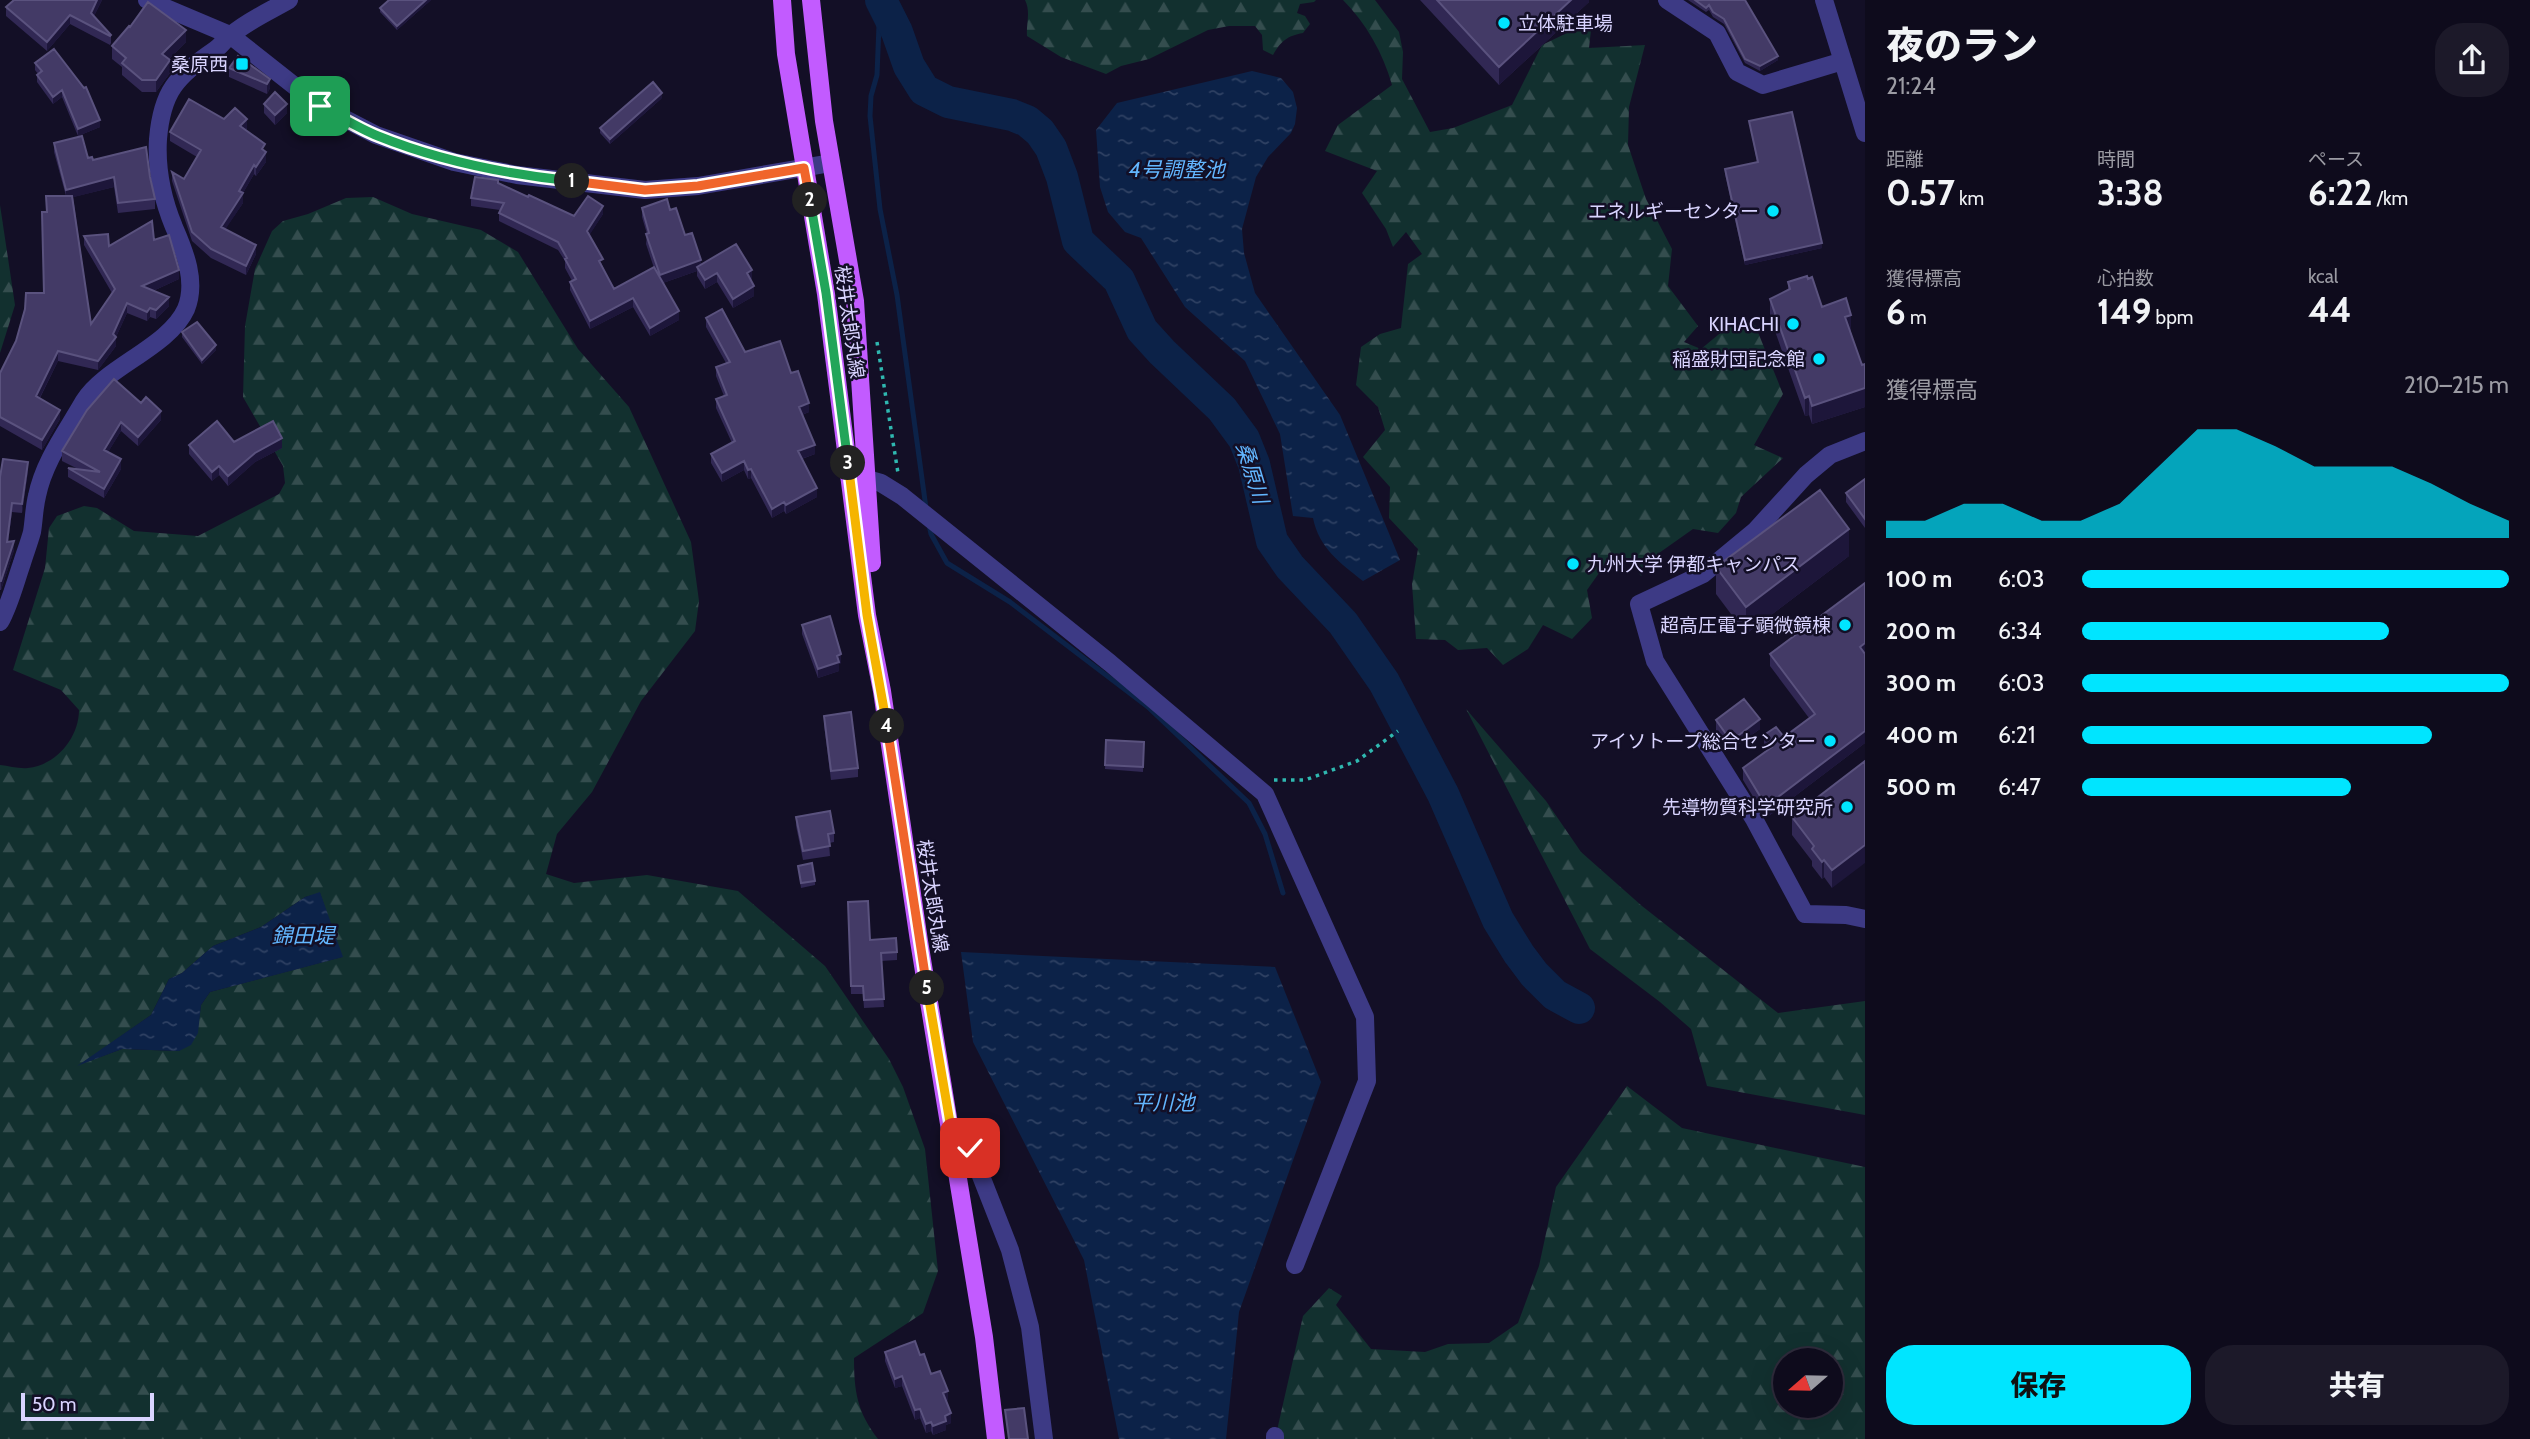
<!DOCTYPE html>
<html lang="ja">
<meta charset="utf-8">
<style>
:root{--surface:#0e0b1c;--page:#1c1929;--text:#f1f3f6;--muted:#9b9ba3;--line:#2e2b3b;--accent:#00e5ff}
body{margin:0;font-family:Cabin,"Noto Sans JP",sans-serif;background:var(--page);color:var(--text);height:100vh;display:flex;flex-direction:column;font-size:26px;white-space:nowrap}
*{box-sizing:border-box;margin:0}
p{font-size:23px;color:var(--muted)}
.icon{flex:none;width:38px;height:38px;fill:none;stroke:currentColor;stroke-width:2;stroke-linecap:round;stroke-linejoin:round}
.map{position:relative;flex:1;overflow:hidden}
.sheet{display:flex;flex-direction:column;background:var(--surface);width:665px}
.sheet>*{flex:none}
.needle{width:46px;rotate:250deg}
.tools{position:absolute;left:1773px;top:1348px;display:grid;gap:14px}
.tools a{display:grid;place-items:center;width:70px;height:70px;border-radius:50%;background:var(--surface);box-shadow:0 7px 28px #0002,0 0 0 2px var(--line);font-size:35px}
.scale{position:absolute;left:21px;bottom:18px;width:133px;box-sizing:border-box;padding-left:7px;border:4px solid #d9d4ff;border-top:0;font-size:19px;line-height:24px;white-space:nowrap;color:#d9d4ff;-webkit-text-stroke:5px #130f26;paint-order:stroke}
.pin{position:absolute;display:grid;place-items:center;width:60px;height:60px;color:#fff;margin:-30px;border-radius:14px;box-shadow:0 4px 10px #0006}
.km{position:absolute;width:35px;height:35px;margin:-18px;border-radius:50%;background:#222;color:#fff;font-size:19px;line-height:35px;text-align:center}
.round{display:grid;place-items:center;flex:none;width:74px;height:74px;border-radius:28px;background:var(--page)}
.head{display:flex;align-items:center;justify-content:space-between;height:119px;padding:0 21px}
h1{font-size:38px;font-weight:800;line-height:52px}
.metrics{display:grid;grid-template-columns:repeat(3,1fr);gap:10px;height:119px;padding:7px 21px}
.metrics div{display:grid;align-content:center}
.metrics b{font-size:35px;font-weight:800}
.metrics small{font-size:19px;font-weight:400}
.metrics p{font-size:19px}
.chart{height:196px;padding:14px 21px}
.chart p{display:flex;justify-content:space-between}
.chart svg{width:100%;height:126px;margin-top:7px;fill:var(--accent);opacity:.7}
.button{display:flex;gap:14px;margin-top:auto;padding:14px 21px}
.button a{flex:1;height:80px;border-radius:28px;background:var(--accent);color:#111;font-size:28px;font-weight:800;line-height:80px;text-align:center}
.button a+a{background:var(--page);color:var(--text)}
ul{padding:0 21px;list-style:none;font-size:23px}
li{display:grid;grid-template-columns:112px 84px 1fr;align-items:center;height:52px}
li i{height:18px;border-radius:9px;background:var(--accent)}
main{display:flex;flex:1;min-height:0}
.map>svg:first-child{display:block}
</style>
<main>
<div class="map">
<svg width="1865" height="1439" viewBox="0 0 1865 1439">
<defs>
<pattern id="forest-firs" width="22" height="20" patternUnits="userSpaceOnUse" patternTransform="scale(1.75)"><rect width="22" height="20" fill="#12302f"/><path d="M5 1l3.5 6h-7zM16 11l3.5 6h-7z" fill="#344d4e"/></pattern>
<pattern id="water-ripples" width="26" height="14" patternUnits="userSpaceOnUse" patternTransform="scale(1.75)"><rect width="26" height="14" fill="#0c2248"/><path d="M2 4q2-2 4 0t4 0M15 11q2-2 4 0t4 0" fill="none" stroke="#2f4163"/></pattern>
</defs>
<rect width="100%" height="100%" fill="#130f26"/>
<path fill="url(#forest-firs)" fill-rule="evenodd" d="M1025 0H1316L1314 2 1300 4 1297 13 1305 16 1310 24 1303 33C1287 36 1281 41 1273 55L1263 50 1262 35 1255 26H1229L1208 30 1149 59 1121 66 1106 74 1061 57 1027 36C1026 24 1031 12 1025 0Z
M1343 0H1375L1399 32 1403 52 1402 79 1430 132 1453 128 1512 105 1542 45 1592 21 1589 48 1645 45 1629 107 1628 145 1646 199 1672 249 1668 286 1698 326 1684 342 1701 349 1736 320 1755 325 1783 394 1754 445 1783 458 1741 497 1736 513 1718 533 1693 529 1659 553 1641 576 1625 557 1604 566 1587 590 1592 618 1572 639 1543 625 1528 649 1503 665 1487 648 1458 650 1445 640 1416 639 1412 584 1418 549 1389 518 1390 487 1363 457 1385 430 1378 407 1356 385 1361 347 1380 334 1401 328 1408 264 1422 254 1406 232 1393 247 1386 229 1362 193 1377 171 1325 151 1338 125 1392 85C1383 53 1366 23 1343 0Z
M373 197 412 214 481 230 518 252 578 349 629 407 691 542 699 601 695 631 641 701 592 792 557 834 546 874 574 883 647 875 738 891 825 966 889 1059 903 1087 925 1149 938 1271 923 1313 854 1358C854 1391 857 1412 878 1439H0V765C9 766 19 769 28 768 57 765 79 737 79 710L61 690 13 670 45 568 49 528 57 516 84 506 97 508 134 531 198 536 279 494 285 483 283 466 243 397 245 326 255 269 272 231 283 221 308 214 346 198ZM320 893 342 957 210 992 201 1005 197 1033 179 1051 122 1049 81 1064 151 1015 169 979 182 973 213 946 261 927 305 897Z
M0 205 15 305 0 353Z
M1466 709 1546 801 1581 852 1642 906 1778 1013 1865 1001V1115L1707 1086 1691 1029 1660 1002 1590 949Z
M1627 1086 1682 1128 1865 1167V1439H1280L1278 1426 1303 1316 1329 1288 1342 1296 1336 1305 1371 1349 1425 1352 1448 1344 1489 1343 1518 1323 1539 1266 1556 1187ZM1785 1360H1830V1405H1785Z"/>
<path fill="url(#water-ripples)" d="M1252 71 1281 78 1293 92 1297 108 1295 124 1291 133 1268 157 1256 177 1242 229 1244 253 1255 293 1340 415 1400 560 1363 581C1340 563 1319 548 1313 518L1293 516 1280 434 1245 361 1185 307 1141 238 1125 232 1108 212 1100 187 1096 130 1117 103Z
M320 892 343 957 210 992 201 1005 198 1033 191 1045 179 1051 122 1049 77 1066 151 1015 169 979 182 973 213 946 261 927 305 897Z
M961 952 1275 967 1321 1082 1239 1312 1226 1439H1119L1084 1260 973 1042Z"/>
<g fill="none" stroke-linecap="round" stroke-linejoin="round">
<path stroke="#0c2248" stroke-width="5" d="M880 0 877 75 871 96 870 116 880 209 897 295 926 508
M929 525 931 534 947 563 1010 602 1148 707 1249 803 1265 834 1283 893"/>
<path stroke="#0c2248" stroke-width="32" d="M881 0 897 32 909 66 924 90 948 102 1012 115 1027 121 1040 132 1051 148 1062 177 1078 241 1119 280 1142 330 1162 352 1222 409 1244 439 1254 464 1272 541 1290 567 1343 623 1384 682 1443 794 1498 920 1519 954 1534 974 1555 995 1579 1008"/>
<path stroke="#2fb8b0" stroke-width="3.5" stroke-dasharray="3.5 5" stroke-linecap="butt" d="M877 342 898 473
M1274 780H1305L1357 761 1398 731"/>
<path stroke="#3d3a85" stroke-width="18" d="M147 0 230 35 320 106 376 135 454 162 517 175 645 190 698 186 831 163
M1667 0 1717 33 1737 72 1763 85 1843 61
M1824 0 1865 133
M1865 441 1830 455 1806 475 1755 531 1703 574 1639 604 1655 661 1754 819 1805 914 1846 915 1865 919
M853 475 881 483 902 496 1110 663 1265 794 1365 1017 1367 1081 1295 1265
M0 622C10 604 15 583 22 563 25 553 29 543 32 532 34 520 34 508 37 496 44 461 67 431 84 401 105 367 169 347 186 309 197 282 185 252 174 227 162 198 156 171 158 139 162 91 176 77 215 50 221 46 224 40 230 36 247 21 270 11 289 0
M954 1146 970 1148 1010 1250 1030 1327 1044 1439
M1275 1439V1436"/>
<path stroke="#c25bff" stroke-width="18" d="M782 0 786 54 826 294 867 615 882 691 919 941 984 1337 996 1439
M811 0 824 121 855 301 872 563"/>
</g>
<path fill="#312854" d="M102 0 94 16 111 35V43L110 45 70 24 47 51 6 16V7Z
M431 0 397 30 380 12V8Z
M1420 0H1589V2L1499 85Z
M1688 0H1745L1778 60 1760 71 1745 63 1724 24 1713 17 1709 10 1706 12Z
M130 27 186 42 169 59 170 73 156 92H142L122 75V67L112 59V46Z
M35 63 100 127 78 136 62 97 53 104 37 82V75L38 74 35 70Z
M229 68 270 79V88L267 94 229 77Z
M662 98 610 144 600 133V128Z
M264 104 287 113 275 125 264 113Z
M224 119 247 128 246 130 265 151 266 162 256 176 254 174 243 193V203L225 229 256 254 246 275 211 258 192 241 172 181V172L184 179 197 157 170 141V132Z
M1749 121 1822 248 1745 265 1725 174V169L1757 162Z
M54 143 88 158 150 177 155 199V209L118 213 114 187 73 197 91 324 112 293 84 245V236L109 246 154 240 179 279 153 291 169 306 156 319 150 317 147 321 127 313 116 337V346L98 370 58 361 40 398 60 419 42 450 0 426V373L44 293 47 212 66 196 54 152Z
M498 183 528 197 574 216 603 214 589 235 603 267 614 289 654 268 646 244 647 234 642 217V208L670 210 685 235 701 264 752 280H751L754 296 733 308 717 282 705 289 697 276V271L663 283 679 320 650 336 633 307 590 329 570 290V282L572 281 565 268V261L558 250 499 221V213L500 210 471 206V198Z
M1788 282 1822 307 1851 333 1862 365 1865 364V407L1812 424 1809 415 1805 416 1770 317V299L1788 290Z
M706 318 745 352 791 373 809 412 802 415 815 454 802 459 817 497 786 514 784 511 772 518 751 478 748 479 744 470 722 482 711 463V454L732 443 716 408V399L724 396 716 376V367L726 363 706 327Z
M182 332 216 350 202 364 182 337Z
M141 403 161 420 138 446 121 431 108 452 121 469 104 498 68 477V468L78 469 62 461V451Z
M234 442 282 448 255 462 228 486 219 475 212 481 189 454V445Z
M28 471 22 513 12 512 8 542 14 550 1 590H0V477Z
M1865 479V528L1846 502V493Z
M1849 556 1746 634 1716 594V567Z
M1865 583V743L1766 818 1743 780V768L1767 751 1764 747V735L1784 737 1809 718 1770 666V654Z
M802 625 841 663 839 664V671L818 678 802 634Z
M824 716 858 768V777L831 780 824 725Z
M1716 720 1760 729 1731 750 1716 730Z
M1106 740 1144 742 1143 772 1105 769Z
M1865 761 1832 888 1824 877 1822 879 1812 866V861L1792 835V817Z
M796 817 834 833V842L829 843 830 856 803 860 796 826Z
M798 866 815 881V885L801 888Z
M848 902 870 940 897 952V960L881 961 884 1007 864 1008 863 994H851Z
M885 1352 920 1355 948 1400 946 1401 951 1423 946 1425V1430L933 1435 931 1431 926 1433 920 1418 915 1420 902 1386 895 1388 885 1361Z"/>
<path fill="#1d163a" d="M97 0H102L91 22V13Z
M426 0H431L397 30V26Z
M1571 0H1589V2L1499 85V67Z
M70 15V24L47 51V42Z
M186 30V42L162 66V54Z
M1778 56V60L1760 71V66Z
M170 60V73L156 92V80Z
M270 79V88L267 94V84Z
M62 90V97L53 104V97Z
M662 93V98L610 144V139Z
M287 104V113L275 125V115Z
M247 119V128L240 135V126Z
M100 120V127L78 136V129Z
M266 152V162L256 176V167Z
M254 165V174L239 200V191Z
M114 177V187L66 199V190Z
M243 193V203L221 236V227Z
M603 206V214L587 239V231Z
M1822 243V248L1745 265V260Z
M256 245V254L246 275V266Z
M701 260V269L697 267V271L660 284V275Z
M179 270V279L142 296V286Z
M752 270V280L747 283V273Z
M717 273V282L705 289V280Z
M754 286V296L733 308V299Z
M169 297V306L156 319V310Z
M633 298V307L590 329V321Z
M127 303V313L116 337V346L98 370V361L113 334Z
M150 308V317L147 321V312Z
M679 311V320L650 336V328Z
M1851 315V333L1845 336V317Z
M216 345V350L202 364V360Z
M58 351V361L36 405V396Z
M1865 388V407L1812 424V406Z
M1809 396V415L1805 416V398Z
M809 403V412L799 416V407Z
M60 410V419L42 450V440Z
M161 411V420L138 446V437Z
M121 422V431L104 459V450Z
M282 438V448L255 462 228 486V476L255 453Z
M815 445V454L798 460V451Z
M121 459V469L104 498V489Z
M744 461V470L722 482V473Z
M28 462V471L22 513V504Z
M219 466V475L212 481V472Z
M751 469V478L748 479V470Z
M817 488V497L786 514V505Z
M784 502V511L772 518V509Z
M12 503V512L7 551V542Z
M1849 529V556L1746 634V607Z
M14 541V550L1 590V581Z
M1865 643V655L1860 647Z
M841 654V663L839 664V671L818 678V669L837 656Z
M1760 719V729L1731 750V741Z
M1865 731V743L1766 818V806Z
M1865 845V863L1832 888V870Z
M1824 860V877L1822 879V862Z
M902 1376V1386L895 1388V1379Z
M948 1391V1400L943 1402V1393Z
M920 1409V1418L915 1420V1410Z
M951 1413V1423L946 1425V1430L933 1435V1426L945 1416Z
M931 1422V1431L926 1433V1424Z"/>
<path fill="#433a66" stroke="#5a527e" stroke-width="2" d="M14 0H97L91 13 111 35 110 36 70 15 47 42 6 7Z
M389 0H426L397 26 380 8Z
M1437 0H1571L1499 67Z
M1695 0H1745L1778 56 1760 66 1745 59 1724 19 1713 12 1709 5 1706 8Z
M148 2 186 30 162 54 170 60 156 80H142L122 63 126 58 112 46 129 26 130 27Z
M54 49 84 88 86 87 100 120 78 129 62 90 53 97 37 75 42 71 35 63Z
M238 56 270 79 267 84 229 68Z
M653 82 662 93 610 139 600 128Z
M275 92 287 104 275 115 264 104Z
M189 99 224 119 235 108 247 119 240 126 265 144 262 149 266 152 256 167 254 165 239 191 243 193 221 227 256 245 246 266 211 249 192 232 172 172 184 179 201 150 170 132Z
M1792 112 1822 243 1745 260 1725 169 1758 162 1749 121Z
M82 136 88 158 92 157 93 160 146 147 150 177 155 199 118 203 114 177 66 190 54 143Z
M475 177 498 180V183L528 197 529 195 574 216 588 196 603 206 587 231 603 259 599 261 614 289 654 267 679 311 650 328 633 298 590 321 570 282 576 279 565 259 567 258 558 242 499 213 504 203 471 198Z
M46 196H72L91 324 115 289 84 236 108 234 109 246 152 221 154 240 169 235 179 270 142 286 169 297 156 310 150 308 147 312 127 303 113 334 116 337 98 361 58 351 36 396 60 410 42 440 0 417V373L16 341 25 309 26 293H44L42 212H47Z
M667 199 670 210 676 208 685 235 692 233 701 260 660 275 646 234 649 233 642 208Z
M736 244 752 270 747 273 754 286 733 299 717 273 705 280 697 267Z
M1807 276 1808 279 1812 277 1822 307 1846 298 1851 315 1845 317 1862 365 1865 364V388L1812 406 1809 396 1805 398 1770 299 1790 289 1788 282Z
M722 309 745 352 780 341 791 373 798 371 809 403 799 407 815 445 798 451 817 488 786 505 784 502 772 509 751 469 748 470 744 461 722 473 711 454 735 441 716 399 727 395 716 367 730 362 706 318Z
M197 322 216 345 202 360 182 332Z
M114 379 141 403 146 397 161 411 138 437 121 422 104 450 121 459 104 489 68 468 100 472 62 451 87 410Z
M217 421 234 442 273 421 282 438 255 453 228 476 219 466 212 472 189 445Z
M3 459 28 462 22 504 12 503 7 542 14 541 1 581H0V477Z
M1865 479V519L1846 493Z
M1820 490 1849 529 1746 607 1716 567Z
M1865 583V643L1860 647 1865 654V731L1766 806 1743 768 1772 747 1764 735 1776 727 1784 737 1815 714 1770 654Z
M830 616 841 654 837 656 839 662 818 669 802 625Z
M1744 699 1760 719 1731 741 1716 720Z
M851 712 858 768 831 771 824 716Z
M1106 740 1144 742 1143 767 1105 765Z
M1865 761V845L1832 870 1824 860 1822 862 1812 849 1814 846 1792 817Z
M830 811 834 833 828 834 830 846 803 851 796 817Z
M812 863 815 881 801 883 798 866Z
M868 901 870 940 896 938 897 952 881 953 884 999 864 1000 863 986H851L848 902Z
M915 1341 920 1355 924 1354 931 1374 940 1371 948 1391 943 1393 951 1413 945 1416 946 1421 933 1426 931 1422 926 1424 920 1409 915 1410 902 1376 895 1379 885 1352Z
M1024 1408 1028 1439H1009L1005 1410Z"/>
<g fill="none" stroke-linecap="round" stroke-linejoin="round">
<defs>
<path id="split-1" d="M320 106C339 116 358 128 378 136 440 161 505 174 572 181"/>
<path id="split-2" d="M572 181 645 190 698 186 804 168 810 200"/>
<path id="split-3" d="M810 200 826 293 848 463"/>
<path id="split-4" d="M848 463 867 615 887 726"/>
<path id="split-5" d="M887 726 927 988"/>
<path id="split-6" d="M927 988 954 1146 970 1148"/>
</defs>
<use href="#split-1" stroke="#fff" stroke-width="14"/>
<use href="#split-2" stroke="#fff" stroke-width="14"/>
<use href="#split-3" stroke="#fff" stroke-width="14"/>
<use href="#split-4" stroke="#fff" stroke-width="14"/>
<use href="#split-5" stroke="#fff" stroke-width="14"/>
<use href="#split-6" stroke="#fff" stroke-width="14"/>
<use href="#split-1" stroke="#22a559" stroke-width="9"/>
<use href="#split-2" stroke="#f0652b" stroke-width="9"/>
<use href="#split-3" stroke="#22a559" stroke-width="9"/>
<use href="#split-4" stroke="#f5b400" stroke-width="9"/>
<use href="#split-5" stroke="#f0652b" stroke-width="9"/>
<use href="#split-6" stroke="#f5b400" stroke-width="9"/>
</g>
<g fill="#00e5ff" stroke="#130f26" stroke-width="2.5">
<circle cx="1504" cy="23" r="7"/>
<rect x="235" y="57" width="14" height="14" rx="3.5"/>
<circle cx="1773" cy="211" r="7"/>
<circle cx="1793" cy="324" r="7"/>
<circle cx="1819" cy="359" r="7"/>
<circle cx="1573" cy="564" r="7"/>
<circle cx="1845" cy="625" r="7"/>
<circle cx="1830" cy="741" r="7"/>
<circle cx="1847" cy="807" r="7"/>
</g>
<g text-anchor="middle" stroke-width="5" stroke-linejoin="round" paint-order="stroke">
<g font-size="19" fill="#d9d4ff" stroke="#130f26" text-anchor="end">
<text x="1518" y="30" text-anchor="start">立体駐車場</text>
<text x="228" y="71">桑原西</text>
<text x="1759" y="218">エネルギーセンター</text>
<text x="1779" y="331">KIHACHI</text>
<text x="1805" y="366">稲盛財団記念館</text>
<text x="1587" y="571" text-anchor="start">九州大学 伊都キャンパス</text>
<text x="1831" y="632">超高圧電子顕微鏡棟</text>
<text x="1816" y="748">アイソトープ総合センター</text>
<text x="1833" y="814">先導物質科学研究所</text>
</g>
<g font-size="19" fill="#d9d4ff" stroke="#130f26">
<text transform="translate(850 322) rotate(82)" y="7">桜井太郎丸線</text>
<text transform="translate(933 896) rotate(81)" y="7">桜井太郎丸線</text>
</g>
<g font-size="21" font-style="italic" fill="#62b6ff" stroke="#130f26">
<text x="1177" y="177">4号調整池</text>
<text transform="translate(1252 473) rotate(73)" y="7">桑原川</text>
<text x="303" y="943">錦田堤</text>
<text x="1163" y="1110">平川池</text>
</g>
</g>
</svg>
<div class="tools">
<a><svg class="needle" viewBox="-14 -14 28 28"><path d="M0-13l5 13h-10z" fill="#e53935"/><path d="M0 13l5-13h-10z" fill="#9b9ba3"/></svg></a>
</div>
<div class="scale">50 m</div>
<div class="pin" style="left:320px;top:106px;background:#1e9e55"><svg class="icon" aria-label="arrive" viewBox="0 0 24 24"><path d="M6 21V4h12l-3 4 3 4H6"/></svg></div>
<div class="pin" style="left:970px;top:1148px;background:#d93025"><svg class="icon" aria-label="check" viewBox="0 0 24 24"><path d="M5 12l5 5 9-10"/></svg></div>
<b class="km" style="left:572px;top:181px">1</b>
<b class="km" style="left:810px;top:200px">2</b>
<b class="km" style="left:848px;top:463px">3</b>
<b class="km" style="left:887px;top:726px">4</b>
<b class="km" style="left:927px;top:988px">5</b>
</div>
<section class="sheet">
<div class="head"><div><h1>夜のラン</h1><p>21:24</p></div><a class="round"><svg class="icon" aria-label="share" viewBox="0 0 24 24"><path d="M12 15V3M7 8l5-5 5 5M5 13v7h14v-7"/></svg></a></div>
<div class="metrics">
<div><p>距離</p><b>0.57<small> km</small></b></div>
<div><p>時間</p><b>3:38</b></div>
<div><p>ペース</p><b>6:22<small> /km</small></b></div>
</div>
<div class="metrics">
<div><p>獲得標高</p><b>6<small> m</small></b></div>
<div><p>心拍数</p><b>149<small> bpm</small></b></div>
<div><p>kcal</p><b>44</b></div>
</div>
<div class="chart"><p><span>獲得標高</span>210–215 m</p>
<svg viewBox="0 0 160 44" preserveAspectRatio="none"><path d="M0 44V38L10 38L20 32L30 32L40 38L50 38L60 32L70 19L80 6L90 6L100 12L110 19L120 19L130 19L140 25L150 32L160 38V44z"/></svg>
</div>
<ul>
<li><b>100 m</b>6:03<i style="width:100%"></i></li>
<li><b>200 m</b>6:34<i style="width:72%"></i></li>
<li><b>300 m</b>6:03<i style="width:100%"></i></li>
<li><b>400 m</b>6:21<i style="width:82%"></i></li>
<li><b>500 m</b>6:47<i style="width:63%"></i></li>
</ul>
<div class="button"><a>保存</a><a>共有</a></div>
</section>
</main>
